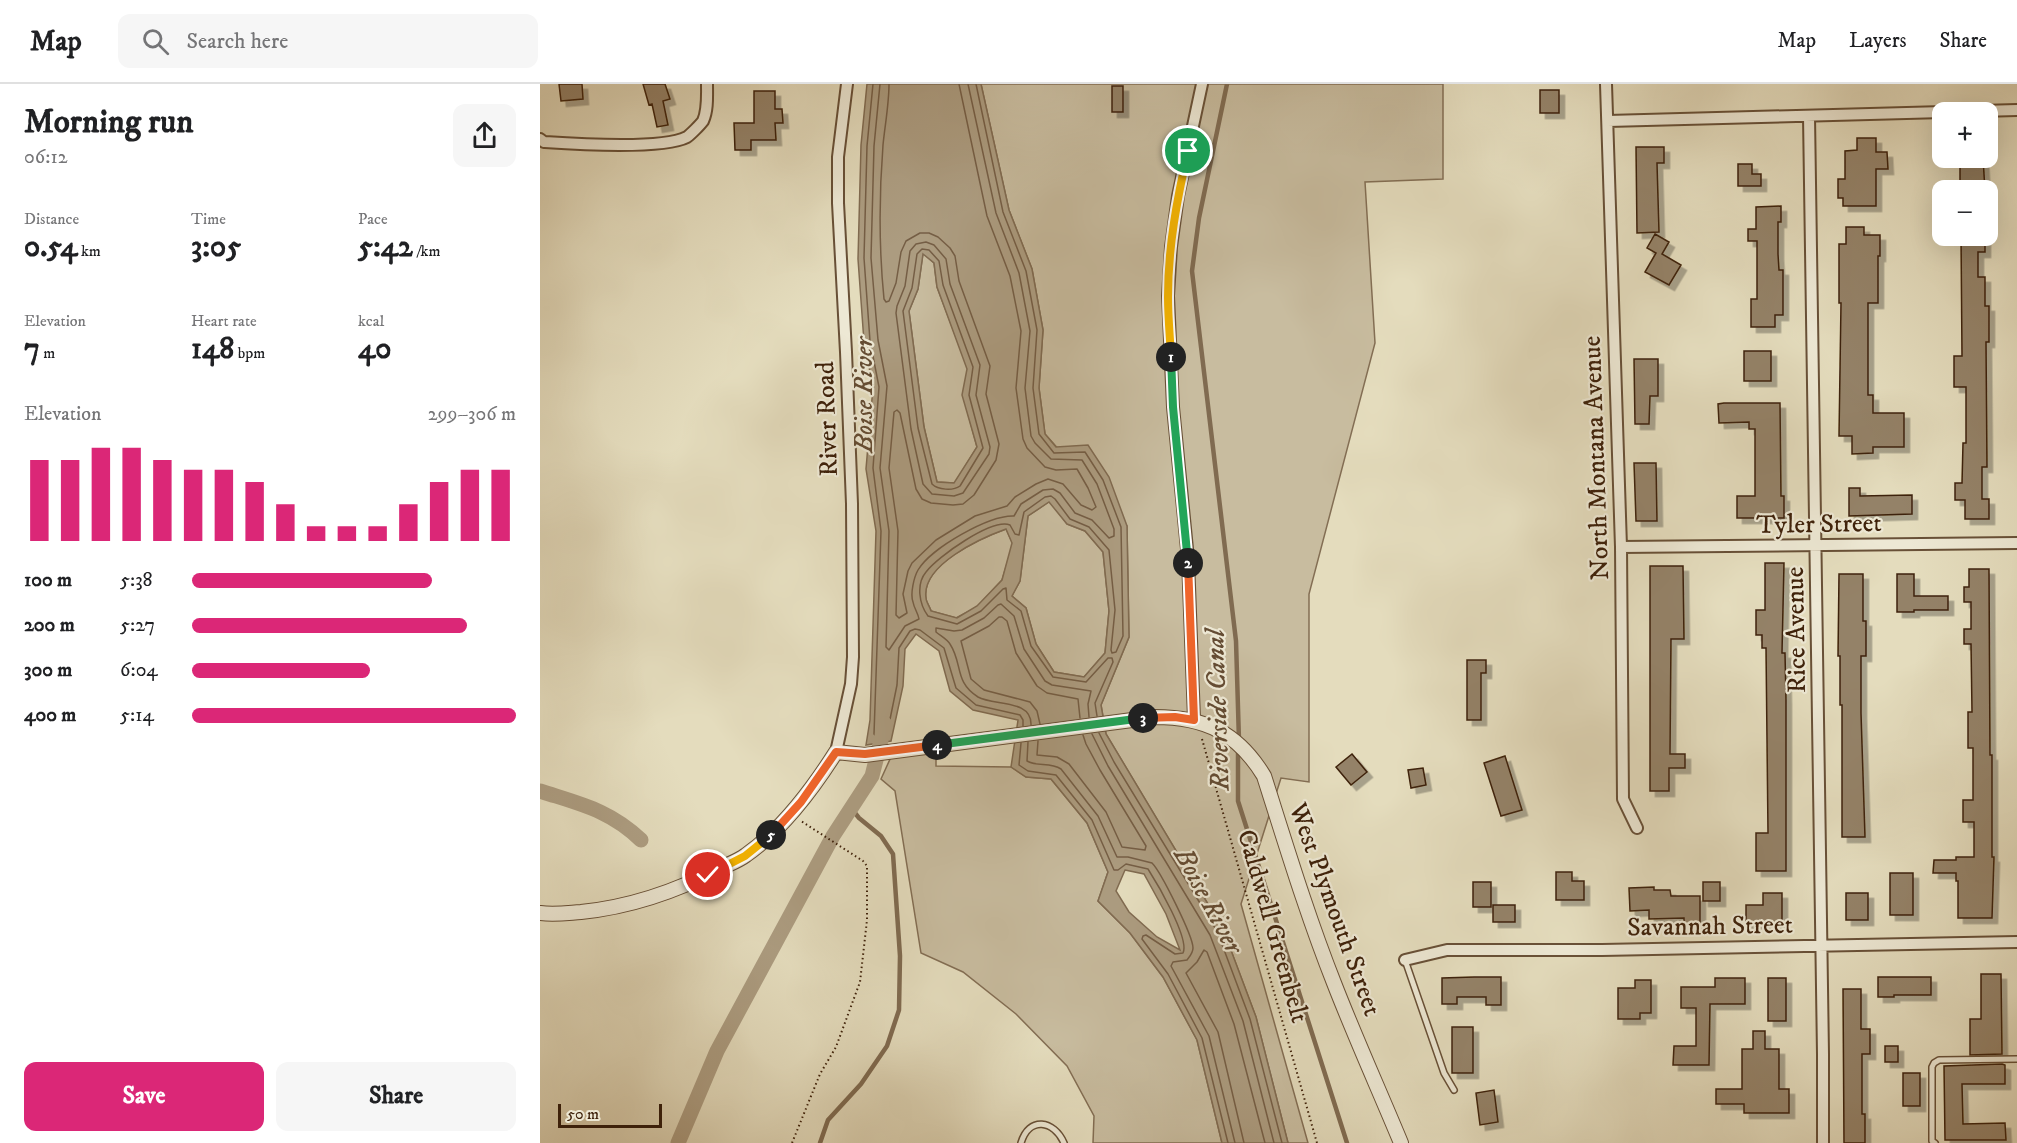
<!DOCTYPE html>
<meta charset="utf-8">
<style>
:root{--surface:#fff;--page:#f6f6f6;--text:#202124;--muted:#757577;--line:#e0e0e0;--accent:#db2777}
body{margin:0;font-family:"IM FELL DW Pica",serif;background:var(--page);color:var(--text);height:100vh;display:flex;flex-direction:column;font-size:22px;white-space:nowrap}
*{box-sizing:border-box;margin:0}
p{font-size:20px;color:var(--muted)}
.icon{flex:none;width:33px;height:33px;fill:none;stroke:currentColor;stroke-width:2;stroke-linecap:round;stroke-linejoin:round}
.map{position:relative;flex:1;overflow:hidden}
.details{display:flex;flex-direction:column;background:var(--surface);width:540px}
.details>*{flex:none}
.buttons{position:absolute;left:1392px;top:18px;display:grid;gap:12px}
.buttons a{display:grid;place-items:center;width:66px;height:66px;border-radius:12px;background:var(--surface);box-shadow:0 6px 24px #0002;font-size:30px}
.scale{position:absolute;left:18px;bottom:15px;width:104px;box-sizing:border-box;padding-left:6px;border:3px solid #3e210a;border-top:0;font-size:16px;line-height:21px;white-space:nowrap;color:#3e210a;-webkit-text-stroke:4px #ede8d4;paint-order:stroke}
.pin{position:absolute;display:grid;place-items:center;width:51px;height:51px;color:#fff;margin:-26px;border:3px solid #fff;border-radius:50%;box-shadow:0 2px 6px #0007}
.km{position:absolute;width:30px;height:30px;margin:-15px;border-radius:50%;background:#222;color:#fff;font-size:16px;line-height:30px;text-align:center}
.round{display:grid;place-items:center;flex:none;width:63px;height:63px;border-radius:12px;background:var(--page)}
.headline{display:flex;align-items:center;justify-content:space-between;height:102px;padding:0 24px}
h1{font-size:33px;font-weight:700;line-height:45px}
.metrics{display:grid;grid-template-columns:repeat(3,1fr);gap:9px;height:102px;padding:6px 24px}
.metrics div{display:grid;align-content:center}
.metrics b{font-size:30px;font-weight:700}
.metrics small{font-size:16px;font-weight:400}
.metrics p{font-size:16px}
.chart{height:168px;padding:12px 24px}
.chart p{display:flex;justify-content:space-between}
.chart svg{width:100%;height:108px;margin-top:6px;stroke:var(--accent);stroke-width:6}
.button{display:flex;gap:12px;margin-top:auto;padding:12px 24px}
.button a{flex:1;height:69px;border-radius:12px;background:var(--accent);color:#fff;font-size:24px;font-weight:700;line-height:69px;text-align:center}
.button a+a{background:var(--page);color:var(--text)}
ul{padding:0 24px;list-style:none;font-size:20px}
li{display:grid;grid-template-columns:96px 72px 1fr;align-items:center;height:45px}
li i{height:15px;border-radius:8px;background:var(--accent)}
header{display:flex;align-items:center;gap:36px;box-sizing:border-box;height:84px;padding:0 30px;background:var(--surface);border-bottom:2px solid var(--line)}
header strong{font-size:28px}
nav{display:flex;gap:33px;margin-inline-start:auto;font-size:21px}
.search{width:420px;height:54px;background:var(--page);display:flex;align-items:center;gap:15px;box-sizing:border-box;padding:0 21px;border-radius:12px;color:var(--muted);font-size:22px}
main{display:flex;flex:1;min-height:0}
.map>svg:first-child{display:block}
</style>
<header>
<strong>Map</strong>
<div class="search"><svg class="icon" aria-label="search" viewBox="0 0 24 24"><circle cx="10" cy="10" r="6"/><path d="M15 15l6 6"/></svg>Search here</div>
<nav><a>Map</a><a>Layers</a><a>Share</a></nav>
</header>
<main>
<section class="details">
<div class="headline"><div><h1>Morning run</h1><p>06:12</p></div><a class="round"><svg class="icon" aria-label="share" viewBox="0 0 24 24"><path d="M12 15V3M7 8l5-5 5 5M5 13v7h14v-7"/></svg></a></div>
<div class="metrics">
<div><p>Distance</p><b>0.54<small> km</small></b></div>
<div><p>Time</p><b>3:05</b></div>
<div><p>Pace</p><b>5:42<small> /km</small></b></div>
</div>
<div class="metrics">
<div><p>Elevation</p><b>7<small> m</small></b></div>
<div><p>Heart rate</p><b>148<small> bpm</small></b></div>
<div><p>kcal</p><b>40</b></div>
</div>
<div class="chart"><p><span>Elevation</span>299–306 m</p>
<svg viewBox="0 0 160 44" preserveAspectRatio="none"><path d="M5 44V11M15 44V11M25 44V6M35 44V6M45 44V11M55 44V15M65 44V15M75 44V20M85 44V29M95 44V38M105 44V38M115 44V38M125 44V29M135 44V20M145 44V15M155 44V15"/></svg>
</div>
<ul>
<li><b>100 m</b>5:38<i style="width:74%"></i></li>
<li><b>200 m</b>5:27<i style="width:85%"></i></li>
<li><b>300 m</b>6:04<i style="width:55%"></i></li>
<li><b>400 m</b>5:14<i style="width:100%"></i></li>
</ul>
<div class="button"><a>Save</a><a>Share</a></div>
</section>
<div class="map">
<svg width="1477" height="1059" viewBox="0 0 1477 1059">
<defs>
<filter id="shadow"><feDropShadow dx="5.5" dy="5.5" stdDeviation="0" flood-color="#0004"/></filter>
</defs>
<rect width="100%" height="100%" fill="#e4dcbd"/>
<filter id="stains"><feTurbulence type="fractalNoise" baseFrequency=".00333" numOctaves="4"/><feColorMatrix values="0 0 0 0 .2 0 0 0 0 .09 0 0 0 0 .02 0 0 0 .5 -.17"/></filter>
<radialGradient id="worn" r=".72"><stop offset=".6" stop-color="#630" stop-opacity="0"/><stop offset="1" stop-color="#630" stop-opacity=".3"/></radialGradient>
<path fill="#c8bc9f" stroke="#836e54" stroke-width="1.5" d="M441 0H903V95L825 98 835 259 769 510V698L741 694 701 820 768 1059H748L716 933 683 845 566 650 561 621 589 553 587 442 505 350 499 304 503 246 492 185 469 126Z
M383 169 394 179 397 203 428 285 423 311 437 363 415 399 397 398 384 343 369 227 378 205Z
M510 417 527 440 545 447 563 468 569 527 565 569 544 593 514 588 496 560 486 524 472 512 480 497 488 432Z
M466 445 473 460 462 496 437 523 416 534 391 527C390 523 386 518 386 514 381 481 441 454 466 445Z
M396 667V682L471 683 486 693 511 695 547 739 568 788 558 817 590 849 623 893 657 956 682 1059H553L554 1032 527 982 476 930 423 888 381 869 355 707 341 695 351 673Z"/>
<path fill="#ac9c80" stroke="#806b51" stroke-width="1.5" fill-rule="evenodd" d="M327 0H441L469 126 492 185 503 246 499 304 505 350 516 363 548 361 569 393 587 442 589 553 561 621 566 650 683 845 716 933 748 1059H682L657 956 623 893 590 849 558 817 568 788 547 739 511 695 486 693 471 683 478 636 433 626 410 607 399 567 376 550 365 565 363 602 351 657 326 661 330 636 336 447 326 385 333 303 324 258 318 175 321 61ZM383 170 394 179 397 203 427 285 422 311 437 363 414 399 397 398 384 343 369 227 378 205ZM509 418 527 440 545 447 563 468 569 527 565 569 544 593 514 588 496 560 486 524 472 512 480 497 488 432ZM466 445 472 459 462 496 437 522 417 534 391 527C390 523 386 518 386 514 381 481 441 454 466 445ZM585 786 604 790 626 830 640 866 617 853 589 828 576 807Z"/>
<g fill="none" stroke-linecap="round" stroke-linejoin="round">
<path stroke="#755e45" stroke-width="1.5" d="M333 0 327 62 324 174 330 257 339 303 333 384 341 447 334 650 337 653 347 650 357 601 359 564 370 547 375 545 380 546 404 564 416 604 436 621 480 631 483 636V642
M340 0 334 62 331 174 338 256 347 302 340 384 349 447 346 563 349 566 365 542 379 535C378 529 374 524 373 518 370 510 374 493 378 486 391 464 449 431 474 432L481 420 503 406 513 405 520 409 535 429 552 436 569 454 574 452V445L557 400 542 376 511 375 495 359 491 352 485 304 490 247 479 189 456 129 428 0
M349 0C349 20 345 41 343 61 339 112 339 165 344 215L346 218 349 217 356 199 361 168 366 157 380 149H389L398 153 410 164 415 172 419 197 450 282 446 310 459 360 456 376 434 411 423 420 413 421 391 419 382 415 376 405 360 329 357 326 354 328 349 384 358 447 356 531 359 534 367 529 363 510 368 487 372 479 396 456 435 432 467 422 475 413 496 400 508 395 523 400 541 421 552 426 556 423 548 404 537 385 516 386 505 383 487 364 483 355 476 304 481 247 470 192 447 132 419 0
M436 0 463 128 486 187 497 246 493 304 499 350 514 369 545 368 563 396 581 443 583 552 576 568 572 569 571 566 575 526 569 466 549 443 530 435 515 415 511 412 505 413 484 428 479 451 475 450 470 441C452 434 397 473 386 488 376 500 379 520 388 532L417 540 441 527 463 505 466 504 467 516 481 527 491 562 513 593 546 598 568 574H572L573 578 555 619 557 632
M386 158 394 161 406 175 410 200 440 281 436 311 450 363 449 370 423 409 414 412 392 410 383 400 371 345 356 229 357 222 365 202 370 167 376 160Z
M382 165 389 166 399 177 403 201 433 283 429 311 443 364 420 402C413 407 398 406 392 400L378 344 363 227 372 204 377 170Z
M500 640 497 627 490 618 444 606 431 595 421 557 449 542 459 533H462L467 537 476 569 497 602 507 609 538 615 540 634
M491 641C492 615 454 622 438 613 414 598 423 580 410 560 407 555 401 552 396 548V544L414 547 422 546 444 534 458 521 461 520 474 532 484 565 505 597 512 601 551 607 548 620 549 633
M559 649 574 678 677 847 710 935 742 1059
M552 650 568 682 670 851 703 937 734 1059
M498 657 497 671 517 673 529 680 566 728 582 763 605 766 606 762 560 686 546 660 543 651
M488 658 487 677C497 683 510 678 521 685L558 732 577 773H588L612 779C621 788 653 852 653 864 653 869 650 872 647 876L633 878 631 882 669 952 695 1059
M481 659 479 681 488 687 516 691 552 736 574 786H578L586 780 608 785C617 799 650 855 643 869L635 870 606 851 603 852 602 855 628 890 662 954 688 1059
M704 1059 678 948 646 889 657 878 664 866 667 868 694 940 725 1059"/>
<path stroke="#806b51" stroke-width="4.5" d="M687 0 659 134 652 187 696 557 699 657
M698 665V717L807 1059
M280 1059 288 1036 321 1000 347 962 359 926 360 872 353 770 341 752 319 734 311 724"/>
<path stroke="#ac9c80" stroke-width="15" d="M0 707C40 720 70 726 101 756
M138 1059 177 967 293 752 332 692 345 640"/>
</g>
<path fill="#948267" stroke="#3e210a" stroke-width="1.5" filter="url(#shadow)" d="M19 0H42L43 15 21 17Z
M103 0H125L130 15 123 17 128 41 117 43 112 20 109 21Z
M572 2H583V28H572Z
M1000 6H1019V29H1000Z
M214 7H235V25H242L243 39H235L236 56H211V66H195L194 39H214Z
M1317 54H1336V68H1347L1348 85H1336V122H1303V114H1298V95H1305V67L1317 66Z
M1096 63H1124V79H1117L1119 148 1097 149Z
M1420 74H1443L1445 106H1420Z
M1198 80H1212V90H1221V102H1198Z
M1241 122V138H1238V170L1239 186H1243V231H1235V243H1211V215H1217V157H1208V145H1216V123Z
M1306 143H1324V151H1340V172H1338V219H1328V311H1333V329H1364V363H1333V369L1312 370V352H1299L1301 219H1299V160H1306Z
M1115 150 1129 158 1122 170 1141 181 1129 201 1105 188 1116 169 1107 164Z
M1421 152H1445V168H1438V193H1445V222H1449V258H1446L1447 383H1442V415H1449V435H1425V416H1415V399H1422L1423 359H1426V303H1414V272H1422Z
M1204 267H1231V297H1204Z
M1094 275H1118V312H1110L1109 340H1095Z
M1184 319H1240L1241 412H1244V434H1197V412H1215V345H1209V338L1179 339 1178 320Z
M1094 379H1116L1117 437H1096Z
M1309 404H1320V412L1372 411V430L1309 432Z
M1225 479H1244L1242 569H1245L1246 616V787H1216V749H1228L1226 564H1222V551H1216V526H1225Z
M1110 482H1143L1144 555H1131L1130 670H1145V684H1129V707H1110Z
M1429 485H1449L1450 671H1452V773H1454L1452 834H1418V797H1416V789H1393L1394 776H1416V773H1434V738H1423V716H1433V664H1428V628H1432L1431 560H1424V545H1431V518H1424V503H1429Z
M1299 490H1323V537H1326V572H1321V629L1325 753H1302V621H1300V572H1298Z
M1357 490H1374V512H1408V526H1374V528H1357Z
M927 576H946V589H941V636H927Z
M812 670 827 688 811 701 796 683Z
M965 672 982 726 961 732 944 679Z
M883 684 886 701 871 704 868 686Z
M1016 788H1032V797H1044V816H1016Z
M1350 789H1373V831H1350Z
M933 798H951V823H933Z
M1163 798H1180V817H1163Z
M1114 803V806H1130L1131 812H1160V840H1144V834L1109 835V826L1090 827 1089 804Z
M1223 809H1242V839H1206V821H1223Z
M1306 809H1328V836H1306Z
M953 821H975V838H953Z
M1441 890H1461L1462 970 1430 971V935H1441Z
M934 893H961V921H946V913H917V920H902V894Z
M1338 893H1391V911H1354V913H1338Z
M1175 894H1205V920H1170L1169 981H1133L1134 962H1156V924H1141V903H1175Z
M1228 894H1246V937H1228Z
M1095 896H1111V929H1100V935H1078V904H1095Z
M1303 905H1321V945H1330V970H1322V1030H1325V1059H1304Z
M912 943H933V989H912Z
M1213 947H1225V965H1239V1005H1249V1029H1204V1020H1176V1005H1202V965H1213Z
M1345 962H1358V978H1345Z
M1462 980 1465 981V1000H1422L1423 1040 1465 1039 1466 1056H1405L1404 982Z
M1363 989H1380V1022H1363Z
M954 1006 958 1038 940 1041 936 1009Z"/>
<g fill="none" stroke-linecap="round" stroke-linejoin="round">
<defs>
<path id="service" d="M865 876 904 989 914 1006
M481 1059C489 1032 514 1036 524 1059
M1395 1059 1392 1057V983L1394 979 1399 976 1477 975"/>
<path id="minor" d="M1066 0 1081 463 1083 715 1097 744
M1269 32 1283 970V1059
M1068 37 1477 26
M0 55 4 58C34 60 122 66 147 53 151 50 160 41 163 37 168 26 167 12 167 0
M1081 463 1477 459
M654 635 648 475 633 323 628 212 631 163 638 112 662 0
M296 668 311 600 313 573 312 420 306 268 298 119V73L307 0
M865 876 907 866H1062L1477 858"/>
<path id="tertiary" d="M0 829C14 831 27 829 41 828 91 823 137 807 181 784 189 780 198 777 206 771 243 745 272 706 296 668L325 671 615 633C665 633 698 649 724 692 746 761 767 831 794 899 815 953 839 1006 861 1059"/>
</defs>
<use href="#service" stroke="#685037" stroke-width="8"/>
<use href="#minor" stroke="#685037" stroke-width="14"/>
<use href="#tertiary" stroke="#685037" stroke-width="16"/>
<path stroke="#3e210a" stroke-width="2" stroke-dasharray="1.5 3" stroke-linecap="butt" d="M662 655 777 1059
M252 1059 280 990 296 963 320 898 327 836V782L323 777 261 737"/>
<use href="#service" stroke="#ede8d4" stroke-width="5"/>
<use href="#minor" stroke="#ede8d4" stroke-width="10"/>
<use href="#tertiary" stroke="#ede8d4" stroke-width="14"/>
</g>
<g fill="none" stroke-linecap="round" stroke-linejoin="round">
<defs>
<path id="split-1" d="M631 273C630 253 628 233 628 213 628 163 637 115 648 67"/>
<path id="split-2" d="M631 273 633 323 648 479"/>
<path id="split-3" d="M603 634 635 633 654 636 648 479"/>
<path id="split-4" d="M397 661 603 634"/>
<path id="split-5" d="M231 751 261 718 296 668 325 670 397 661"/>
<path id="split-6" d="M168 791 205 772 231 751"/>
</defs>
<use href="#split-1" stroke="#fff" stroke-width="12"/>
<use href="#split-2" stroke="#fff" stroke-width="12"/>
<use href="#split-3" stroke="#fff" stroke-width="12"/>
<use href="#split-4" stroke="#fff" stroke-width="12"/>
<use href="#split-5" stroke="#fff" stroke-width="12"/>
<use href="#split-6" stroke="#fff" stroke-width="12"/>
<use href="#split-1" stroke="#f5b400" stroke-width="8"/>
<use href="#split-2" stroke="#22a559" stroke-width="8"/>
<use href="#split-3" stroke="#f0652b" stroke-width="8"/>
<use href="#split-4" stroke="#22a559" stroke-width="8"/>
<use href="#split-5" stroke="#f0652b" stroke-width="8"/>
<use href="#split-6" stroke="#f5b400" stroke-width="8"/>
</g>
<g text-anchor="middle" stroke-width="4.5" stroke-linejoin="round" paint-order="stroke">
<g font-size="26" fill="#3e210a" stroke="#ede8d4">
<text transform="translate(286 335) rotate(-92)" y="9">River Road</text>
<text transform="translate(1055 374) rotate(-92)" y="9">North Montana Avenue</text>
<text transform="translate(1279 439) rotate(-1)" y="9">Tyler Street</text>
<text transform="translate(1255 546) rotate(-91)" y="9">Rice Avenue</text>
<text transform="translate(796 825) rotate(70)" y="9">West Plymouth Street</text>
<text transform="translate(1170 841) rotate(-1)" y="9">Savannah Street</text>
<text transform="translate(734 842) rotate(74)" y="9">Caldwell Greenbelt</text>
</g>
<g font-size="27" font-style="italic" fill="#644c33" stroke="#ede8d4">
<text transform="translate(323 311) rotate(-90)" y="9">Boise River</text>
<text transform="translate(677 626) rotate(-92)" y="9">Riverside Canal</text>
<text transform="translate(669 816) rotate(62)" y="9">Boise River</text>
</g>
</g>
<rect width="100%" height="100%" filter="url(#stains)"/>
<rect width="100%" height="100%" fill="url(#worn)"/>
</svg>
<div class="buttons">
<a>+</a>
<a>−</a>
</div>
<div class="scale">50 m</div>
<div class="pin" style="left:648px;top:67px;background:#1e9e55"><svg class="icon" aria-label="arrive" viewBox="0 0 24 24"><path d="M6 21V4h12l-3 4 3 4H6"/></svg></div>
<div class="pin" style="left:168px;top:791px;background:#d93025"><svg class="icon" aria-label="check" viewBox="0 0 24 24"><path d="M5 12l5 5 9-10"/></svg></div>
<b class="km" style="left:631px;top:273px">1</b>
<b class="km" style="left:648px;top:479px">2</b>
<b class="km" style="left:603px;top:634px">3</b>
<b class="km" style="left:397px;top:661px">4</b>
<b class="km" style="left:231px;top:751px">5</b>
</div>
</main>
